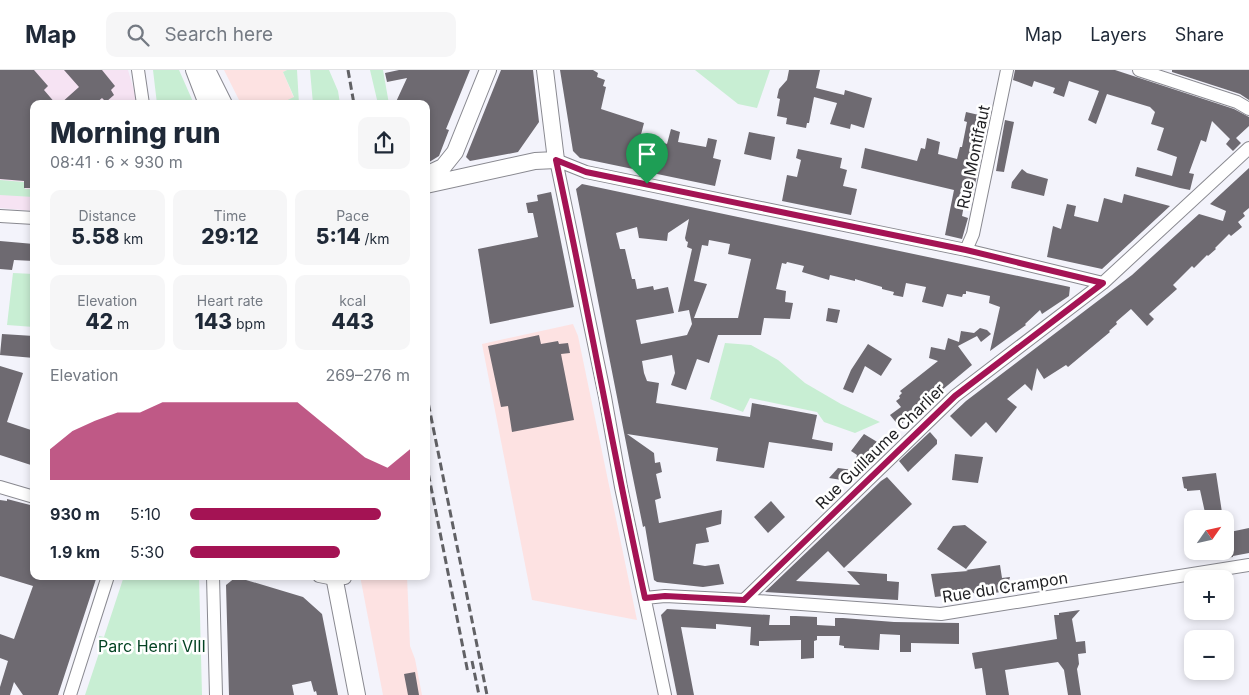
<!DOCTYPE html>
<meta charset="utf-8">
<style>
:root{--surface:#fff;--page:#f6f6f7;--text:#1f2937;--muted:#747a83;--line:#e0e1e3;--accent:#a41354}
body{margin:0;font-family:Inter,sans-serif;background:var(--page);color:var(--text);height:100vh;display:flex;flex-direction:column;font-size:19px;white-space:nowrap}
*{box-sizing:border-box;margin:0}
p{font-size:16px;color:var(--muted)}
.icon{flex:none;width:28px;height:28px;fill:none;stroke:currentColor;stroke-width:2;stroke-linecap:round;stroke-linejoin:round}
.map{position:relative;flex:1;overflow:hidden}
.side{position:absolute;left:30px;top:30px;width:400px;height:480px;display:flex;flex-direction:column;background:var(--surface);border-radius:10px;box-shadow:0 2px 8px #0003}
.side>*{flex:none}
.needle{width:32px;rotate:56deg}
.fabs{position:absolute;left:1184px;top:440px;display:grid;gap:10px}
.fabs a{display:grid;place-items:center;width:50px;height:50px;border-radius:10px;background:var(--surface);box-shadow:0 2px 8px #0003;font-size:25px}
.pin{position:absolute;display:grid;place-items:center;width:42px;height:42px;color:#fff;margin:-51px -21px;border-radius:50% 50% 50% 0;rotate:-45deg;box-shadow:0 0 5px #0007}
.pin .icon{rotate:45deg}
.round{display:grid;place-items:center;flex:none;width:52px;height:52px;border-radius:10px;background:var(--page)}
.headline{display:flex;align-items:center;justify-content:space-between;height:85px;padding:0 20px}
h1{font-size:28px;font-weight:800;line-height:38px}
.figures{display:grid;grid-template-columns:repeat(3,1fr);gap:8px;height:85px;padding:5px 20px}
.figures div{display:grid;align-content:center;border-radius:10px;background:var(--page);text-align:center}
.figures b{font-size:21px;font-weight:800}
.figures small{font-size:14px;font-weight:400}
.figures p{font-size:14px}
.chart{height:140px;padding:10px 20px}
.chart p{display:flex;justify-content:space-between}
.chart svg{width:100%;height:90px;margin-top:5px;fill:var(--accent);opacity:.7}
ul{padding:0 20px;list-style:none;font-size:16px}
li{display:grid;grid-template-columns:80px 60px 1fr;align-items:center;height:38px}
li i{height:12px;border-radius:6px;background:var(--accent)}
header{display:flex;align-items:center;gap:30px;box-sizing:border-box;height:70px;padding:0 25px;background:var(--surface);border-bottom:1px solid var(--line)}
header strong{font-size:24px}
nav{display:flex;gap:28px;margin-inline-start:auto;font-size:18px}
.search{width:350px;height:45px;background:var(--page);display:flex;align-items:center;gap:12px;box-sizing:border-box;padding:0 18px;border-radius:10px;color:var(--muted);font-size:19px}
.map>svg:first-child{display:block}
</style>
<header>
<strong>Map</strong>
<div class="search"><svg class="icon" aria-label="search" viewBox="0 0 24 24"><circle cx="10" cy="10" r="6"/><path d="M15 15l6 6"/></svg>Search here</div>
<nav><a>Map</a><a>Layers</a><a>Share</a></nav>
</header>
<div class="map">
<svg width="1249" height="625" viewBox="0 0 1249 625">
<rect width="100%" height="100%" fill="#f3f3fb"/>
<path fill="#fde2e2" d="M224 0H287L283 2 294 28 279 34H241Z
M573 254 578 266 637 550 532 530 482 274Z
M360 506H407L410 576 415 589 422 625H383Z"/>
<path fill="#f6e3f3" d="M0 0H128L138 34H34V141L0 138Z"/>
<path fill="#c8eed3" d="M153 0H179L194 34H157Z
M287 0H297L299 34H279L294 27 283 2Z
M310 0H329L338 21 340 34H313Z
M370 0H383L389 34H378Z
M695 0H770L757 38 738 34Z
M0 110 24 112 25 119H34V127L0 125Z
M13 203 34 204V257L7 255Z
M725 273 751 275 778 290 805 313 841 334 880 352 855 363 824 352 817 342 750 328 743 342 710 329Z
M124 506H199L202 625H85L102 574 98 572 99 566 104 567Z"/>
<path fill="#6e6a71" fill-rule="evenodd" d="M0 0H34L48 16 44 20 56 34H34V118H24V111L0 109Z
M64 0H102L115 16 111 20 114 25 106 32 102 28 95 34H60L79 17Z
M399 0H470L446 59 449 60 439 86 426 94V34H395L407 8 387 12 385 3Z
M501 0H533L539 52 518 82 470 91 466 87Z
M560 0H593L598 3 597 7 605 10 603 16 606 17 601 39 644 53 638 76 656 81 659 71 667 74 671 59 680 62 678 72 706 77 708 68 717 70 713 88 721 90 715 116 580 88 573 81Z
M789 0H820L816 18 844 25 845 20 872 28 864 58 851 54 850 59 830 54 837 33 814 27 809 53H807L806 58 786 54 787 48 777 46 780 29 777 28 779 19 787 10Z
M1015 0H1115L1234 39 1249 47V56L1236 68 1241 73 1233 81 1226 74 1230 69 1212 51 1206 72 1201 70 1189 103 1194 104 1190 120 1180 118 1135 106 1137 97 1172 106 1177 87 1157 80 1164 58 1151 54 1155 42 1150 37 1107 24 1096 54 1088 50 1099 21 1069 11 1064 27 1053 23 1055 18 1034 11 1032 17 1013 10Z
M1172 0H1249V30L1240 24 1172 2Z
M979 40 988 42V47L973 125 967 123 964 135 962 146 968 148 962 169 945 165 954 120 861 98 865 78 917 91 921 78 925 79 927 68 940 72 938 84 957 89 960 77H962L967 52 964 51 966 42 979 45Z
M1005 50 1014 52 1004 102 996 101Z
M749 62 775 67 771 90 744 84Z
M798 79 842 88 840 98 847 100 843 116 857 119 851 145 782 131 787 105 797 107 801 90 796 88Z
M1249 98V138L1243 143 1245 146 1238 152 1242 157 1231 166 1229 164 1215 178 1216 179 1208 186 1207 185 1194 198 1192 196 1173 215 1177 219 1149 244 1154 249 1147 256 1131 239 1116 252 1117 254 1109 261 1110 262 1068 297 1066 295 1044 309 1037 298 1032 321 1025 314 1007 329 1017 337 996 363 986 352 971 367 950 346 966 331 1132 205 1199 144 1223 151 1226 141 1210 134Z
M1022 99 1027 103 1048 109 1044 126 1011 118 1012 112Z
M582 114 1070 217 1069 226 1042 244 1040 240 1025 254 1026 255 990 281 1000 237 989 233 990 226 966 221V224H963L962 227 947 224 943 237 922 232 926 217 906 213 903 227 893 225 894 222 882 219V217L855 209V211L830 205 829 210 802 202 804 196 787 192 786 194 782 193 776 219 786 221 785 232 793 233 790 249 764 248 761 265H718L709 293 697 289 686 320 671 315 675 303 672 285 642 291 644 303 647 311 659 313 656 333 750 347 752 333 817 345 812 369 833 373 832 381 769 372 764 398 716 391 718 378 627 364 654 383 655 393 660 392 662 402 656 404 661 428 655 430 659 453 722 440 721 454 706 458 709 472 696 474 693 494 705 496 719 494 724 514 703 517 657 512 654 510 645 456 643 457 631 398 576 119ZM689 149 685 168 686 171 688 172 687 177 692 179 678 242 689 240 692 254 687 265 641 274 636 250 674 243 668 217 654 220 653 216 637 219 635 209H632L625 179H620L616 163 637 157 639 168 667 171 668 163ZM709 170 730 174 728 184 751 189 738 248H694L707 214 694 211 702 175 708 176Z
M551 122 574 237 490 254 478 179 538 167 533 143H528L526 133 538 131 537 125Z
M1124 124 1170 136 1102 199 1047 187 1053 156 1061 159 1067 134 1076 136 1074 146 1098 152 1104 128 1122 133Z
M0 171 34 174V191L14 190 12 200 0 199Z
M828 238 840 240 837 253 826 251Z
M980 258 987 260 991 264 981 272 977 266 958 276 972 295 899 356 890 345 901 337 896 331 900 328 899 326 902 323 900 321 938 291 929 288 931 277 945 280 948 268 959 272 961 261 974 263Z
M2 264 34 266V288L0 285Z
M539 265 541 274 558 271 559 274 568 273 570 283 561 284 574 350 512 362 508 336 501 337 488 276Z
M868 274 892 289 881 306 865 296 853 323 843 319 851 300Z
M0 296 23 303 7 352 34 361V396L0 385Z
M930 362 937 370V374L908 402 899 391Z
M864 364 879 373 848 411 829 408 838 398 853 400 857 385 851 381Z
M955 384 983 387 978 413 952 410Z
M1216 403 1223 449H1212V446L1206 447 1200 420 1187 421V419L1184 418 1182 407Z
M887 407 912 434 844 498 828 481 796 511 860 515 847 501 887 504V511L899 512 898 530 765 522 881 411Z
M7 429 34 436V506H97L58 625H23L14 612 10 625H0V617L8 591 0 588V564L14 569 33 516 0 506V430L7 431Z
M771 431 785 447 768 463 754 447Z
M965 455 987 472 966 499 937 479 953 456Z
M1249 458V483L1233 486V487L1206 490 1205 481H1225V463Z
M1000 495 1002 508 1010 507 1006 521 978 526 972 522 935 527 931 504 968 501 966 500Z
M236 507 303 527 322 544 338 625H317L316 621 314 622 311 611 292 615 294 625H229L226 515Z
M667 539 770 545 769 555H790V546H796L817 547V555L835 556V548H843L894 552 959 553V574L911 573V582H900V565L880 564 879 580 844 578V576L839 575 840 566H817V570L814 571V588L801 589V570L759 571V576L750 575 751 557 716 554V559L681 557 694 625H677L661 545Z
M1080 540 1072 549 1076 572 1085 571 1086 583 1078 584 1079 594 1077 599 1081 625H1068L1064 600 1058 592 1005 600 1009 625H986L982 598 975 599 972 583 1057 569 1054 545H1059V543Z
M415 602 419 625H408L404 604Z"/>
<g fill="none" stroke-linecap="round" stroke-linejoin="round">
<defs>
<path id="minor" d="M138 0 143 34
M1139 0 1237 32 1249 39
M556 90 586 102 966 180 1103 213
M556 90 605 327 621 417 665 625
M0 146 34 148
M966 180 973 164 1007 0
M0 417 34 427
M213 506 216 625
M319 506 334 509 345 508
M645 528 665 526 744 530 941 544 1249 495
M744 530 955 326 1103 213 1249 78
M70 625 108 506"/>
<path id="major" d="M194 0 207 34
M207 0 224 34
M426 105 443 97 455 82 488 0
M426 115 535 91 556 90 545 0
M334 506 357 625"/>
</defs>
<use href="#minor" stroke="#898990" stroke-width="14"/>
<use href="#major" stroke="#898990" stroke-width="18"/>
<use href="#minor" stroke="#fff" stroke-width="12"/>
<use href="#major" stroke="#fff" stroke-width="16"/>
<path stroke="#616165" stroke-width="3" stroke-dasharray="8 4" stroke-linecap="butt" d="M348 0 354 34
M426 322 487 625
M426 392 468 603
M472 591 479 625"/>
</g>
<g fill="none" stroke-linecap="round" stroke-linejoin="round">
<defs>
<path id="route" d="M556 90 586 102 966 180 1103 213 955 326 744 530 665 526 645 528C613 383 588 236 556 90Z"/>
</defs>
<use href="#route" stroke="#fff" stroke-width="10"/>
<use href="#route" stroke="#a41354" stroke-width="6"/>
</g>
<g text-anchor="middle" stroke-width="5" stroke-linejoin="round" paint-order="stroke">
<g font-size="16" fill="#1f1f22" stroke="#fff">
<text transform="translate(973 87) rotate(-78)" y="6">Rue Montifaut</text>
<text transform="translate(880 376) rotate(-44)" y="6">Rue Guillaume Charlier</text>
<text transform="translate(1005 517) rotate(-9)" y="6">Rue du Crampon</text>
</g>
<g font-size="16" fill="#044323" stroke="#fff">
<text x="152" y="582">Parc Henri VIII</text>
</g>
</g>
</svg>
<div class="fabs">
<a><svg class="needle" viewBox="-14 -14 28 28"><path d="M0-13l5 13h-10z" fill="#e53935"/><path d="M0 13l5-13h-10z" fill="#747a83"/></svg></a>
<a>+</a>
<a>−</a>
</div>
<div class="pin" style="left:647px;top:114px;background:#1e9e55"><svg class="icon" aria-label="arrive" viewBox="0 0 24 24"><path d="M6 21V4h12l-3 4 3 4H6"/></svg></div>
<section class="side">
<div class="headline"><div><h1>Morning run</h1><p>08:41 · 6 × 930 m</p></div><a class="round"><svg class="icon" aria-label="share" viewBox="0 0 24 24"><path d="M12 15V3M7 8l5-5 5 5M5 13v7h14v-7"/></svg></a></div>
<div class="figures">
<div><p>Distance</p><b>5.58<small> km</small></b></div>
<div><p>Time</p><b>29:12</b></div>
<div><p>Pace</p><b>5:14<small> /km</small></b></div>
</div>
<div class="figures">
<div><p>Elevation</p><b>42<small> m</small></b></div>
<div><p>Heart rate</p><b>143<small> bpm</small></b></div>
<div><p>kcal</p><b>443</b></div>
</div>
<div class="chart"><p><span>Elevation</span>269–276 m</p>
<svg viewBox="0 0 160 44" preserveAspectRatio="none"><path d="M0 44V29L10 20L20 15L30 11L40 11L50 6L60 6L70 6L80 6L90 6L100 6L110 6L120 15L130 24L140 33L150 38L160 29V44z"/></svg>
</div>
<ul>
<li><b>930 m</b>5:10<i style="width:87%"></i></li>
<li><b>1.9 km</b>5:30<i style="width:68%"></i></li>
</ul>
</section>
</div>
